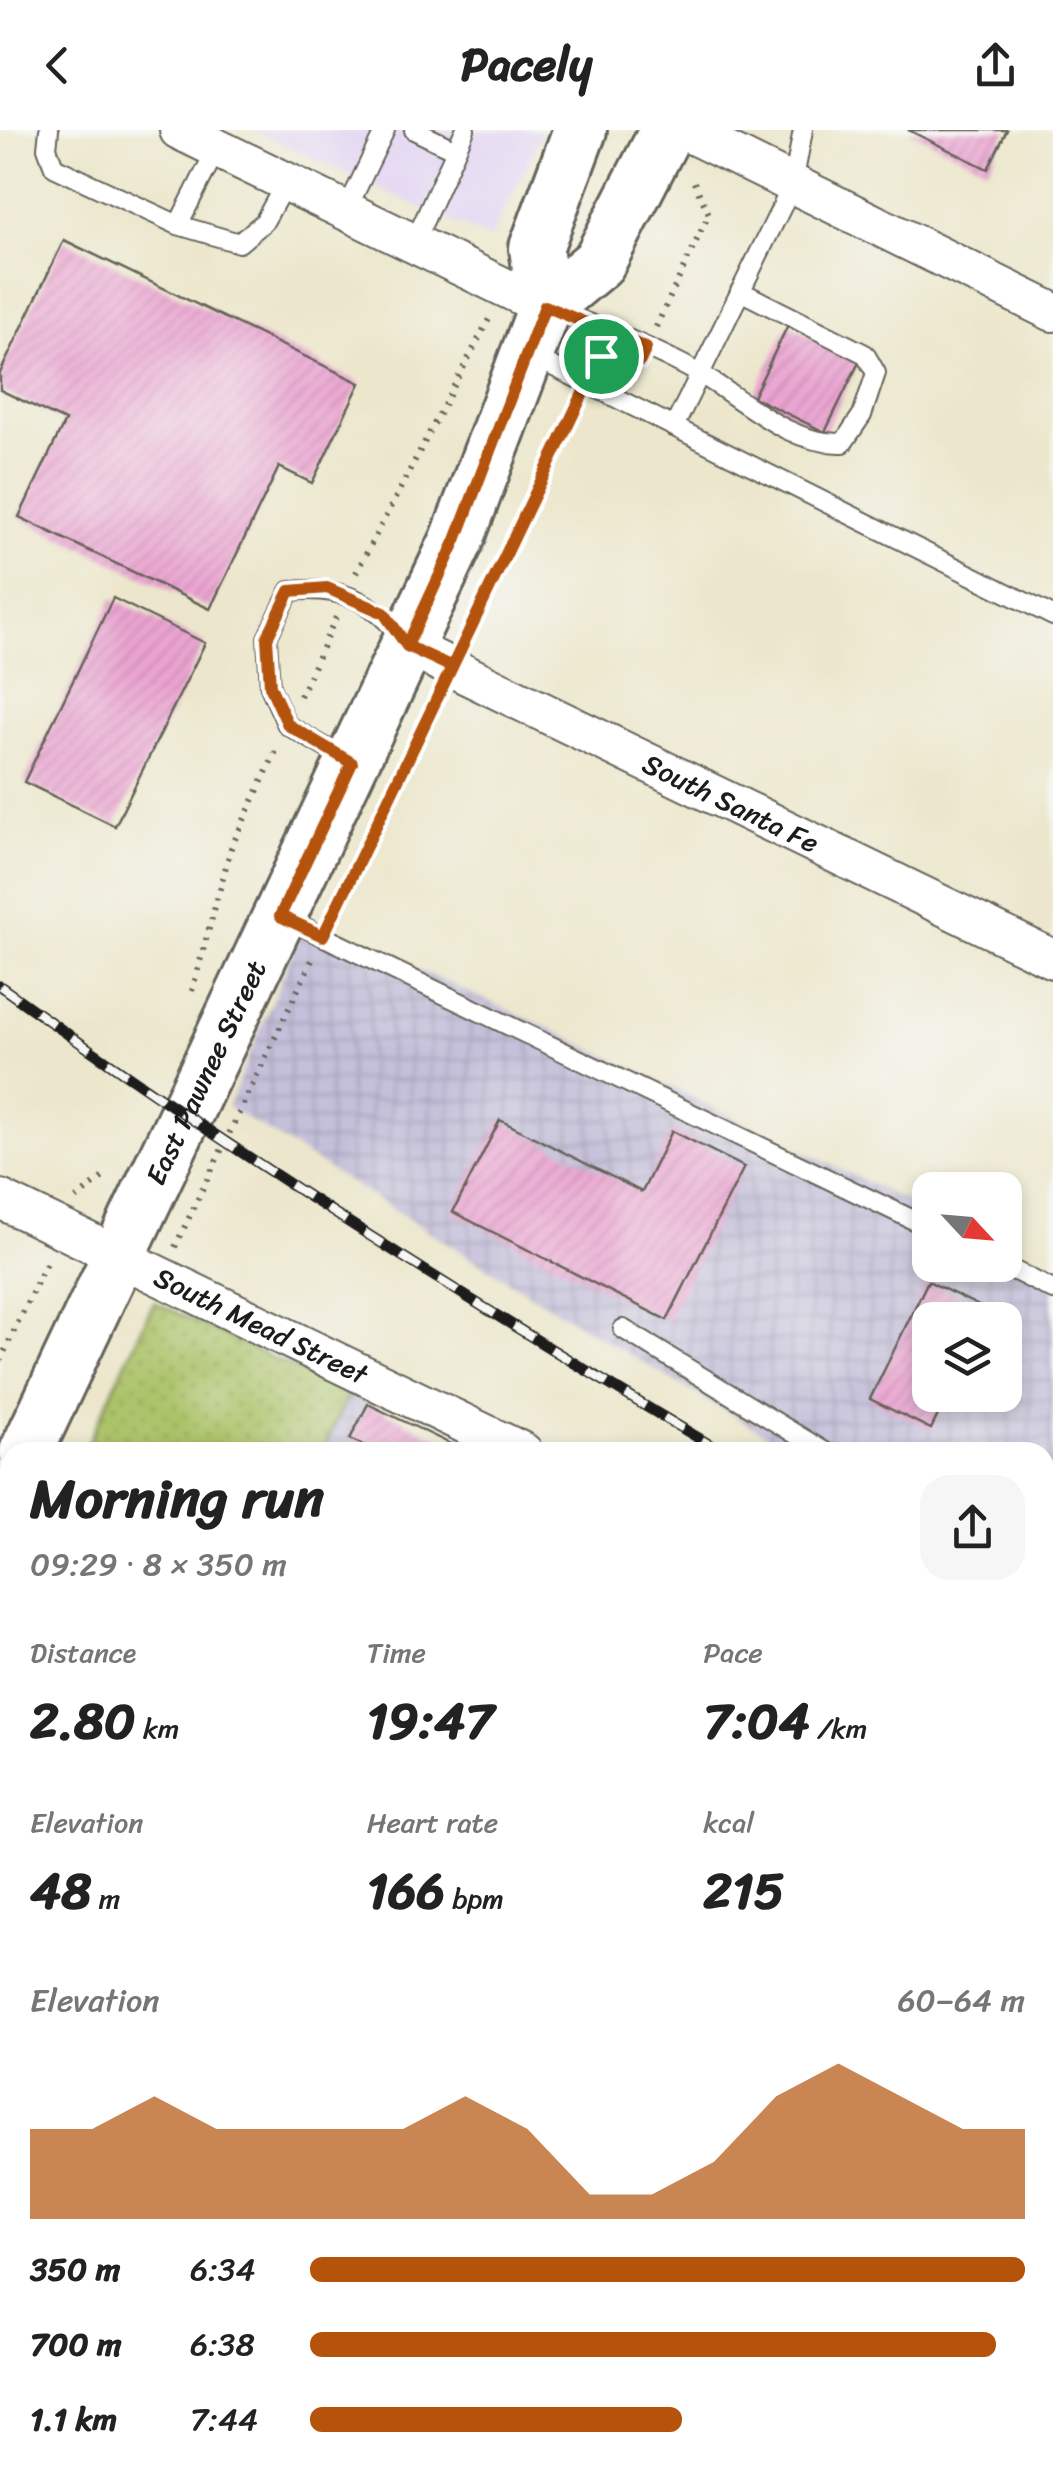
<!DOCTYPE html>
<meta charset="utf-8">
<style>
:root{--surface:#fff;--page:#f6f6f6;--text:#222;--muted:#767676;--accent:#b45309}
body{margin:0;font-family:Sriracha,sans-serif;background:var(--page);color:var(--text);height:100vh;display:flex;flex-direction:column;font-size:38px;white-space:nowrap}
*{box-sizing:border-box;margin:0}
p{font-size:32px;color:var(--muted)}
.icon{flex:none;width:55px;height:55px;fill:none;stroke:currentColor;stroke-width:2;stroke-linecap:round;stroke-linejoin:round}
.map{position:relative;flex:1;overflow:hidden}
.drawer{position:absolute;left:0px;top:1312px;width:1055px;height:1038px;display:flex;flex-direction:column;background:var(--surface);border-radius:30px 30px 0 0;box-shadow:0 5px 15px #0003}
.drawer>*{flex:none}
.needle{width:65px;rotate:116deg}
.tools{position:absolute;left:912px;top:1042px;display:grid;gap:20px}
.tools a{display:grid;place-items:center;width:110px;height:110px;border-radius:20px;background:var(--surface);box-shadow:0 5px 15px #0003;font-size:50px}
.pin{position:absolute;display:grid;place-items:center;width:85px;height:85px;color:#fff;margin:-42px;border:5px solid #fff;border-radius:50%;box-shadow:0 2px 10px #0007}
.round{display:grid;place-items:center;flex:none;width:105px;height:105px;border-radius:30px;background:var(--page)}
.summary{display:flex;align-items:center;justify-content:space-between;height:170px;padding:0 30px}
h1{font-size:55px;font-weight:700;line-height:75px}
.metrics{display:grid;grid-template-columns:repeat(3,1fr);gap:15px;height:170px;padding:10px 30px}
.metrics div{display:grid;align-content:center}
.metrics b{font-size:50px;font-weight:700}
.metrics small{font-size:28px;font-weight:400}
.metrics p{font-size:28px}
.chart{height:280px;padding:20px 30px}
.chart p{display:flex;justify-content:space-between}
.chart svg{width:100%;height:180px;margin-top:10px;fill:var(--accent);opacity:.7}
ul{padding:0 30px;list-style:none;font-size:32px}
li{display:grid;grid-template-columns:160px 120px 1fr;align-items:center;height:75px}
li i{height:25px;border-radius:12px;background:var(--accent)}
header{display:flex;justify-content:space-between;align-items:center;height:130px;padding:0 30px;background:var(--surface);font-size:45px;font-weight:700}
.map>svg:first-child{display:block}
</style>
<header><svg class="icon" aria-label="back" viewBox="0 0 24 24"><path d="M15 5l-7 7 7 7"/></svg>Pacely<svg class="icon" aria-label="share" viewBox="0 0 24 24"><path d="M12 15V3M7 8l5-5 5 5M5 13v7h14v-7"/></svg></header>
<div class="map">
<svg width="1053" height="2348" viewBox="0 0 1053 2348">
<defs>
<pattern id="industrial-grid" width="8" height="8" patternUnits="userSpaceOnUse" patternTransform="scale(2.5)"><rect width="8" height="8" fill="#c5c0da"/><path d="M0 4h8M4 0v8" fill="none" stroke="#a9a4ba"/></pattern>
<pattern id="green-dots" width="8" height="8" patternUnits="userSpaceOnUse" patternTransform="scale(2.5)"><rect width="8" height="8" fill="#abc267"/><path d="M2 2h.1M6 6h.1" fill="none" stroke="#93a659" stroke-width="1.8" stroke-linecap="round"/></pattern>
<pattern id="building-hatch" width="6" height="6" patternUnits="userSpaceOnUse" patternTransform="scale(2.5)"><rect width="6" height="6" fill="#eba4d1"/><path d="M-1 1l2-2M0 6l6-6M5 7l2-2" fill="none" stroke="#c98db3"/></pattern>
</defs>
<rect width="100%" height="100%" fill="#f6f6f2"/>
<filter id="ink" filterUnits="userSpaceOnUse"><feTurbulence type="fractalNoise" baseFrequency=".01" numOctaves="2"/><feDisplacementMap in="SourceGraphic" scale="20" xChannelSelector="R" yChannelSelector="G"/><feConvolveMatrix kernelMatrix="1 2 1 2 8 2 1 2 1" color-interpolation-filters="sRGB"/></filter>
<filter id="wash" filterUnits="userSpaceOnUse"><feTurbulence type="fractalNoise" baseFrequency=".0048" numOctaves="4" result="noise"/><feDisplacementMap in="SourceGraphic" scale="40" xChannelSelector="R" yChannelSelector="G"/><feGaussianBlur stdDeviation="2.25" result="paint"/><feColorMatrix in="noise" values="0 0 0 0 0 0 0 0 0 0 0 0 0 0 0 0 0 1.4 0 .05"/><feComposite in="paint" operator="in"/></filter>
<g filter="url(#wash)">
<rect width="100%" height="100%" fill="#ece7cc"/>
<path fill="#e2d4f3" d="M252 0H544L490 109Z"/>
<path fill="url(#industrial-grid)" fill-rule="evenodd" d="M306 790 553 900 930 1083V1135H1005V1119L1053 1143V1459L1045 1455V1322H796L596 1205 228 977ZM930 1190H1005V1265H930Z
M349 1264 466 1322H322Z
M1053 1668V1891L1045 1888V1685Z"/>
<path fill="url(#green-dots)" stroke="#646f42" stroke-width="2.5" d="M154 1172 349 1264 322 1322H84Z"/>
<g id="blocks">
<path fill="url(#building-hatch)" d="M908 0H1007L988 39Z
M64 110 360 253 312 353 279 337 210 479 19 387 65 291 0 260V243Z
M788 195 860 230 825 302 753 267Z
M113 468 205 513 115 696 24 652Z
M500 990 642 1062 672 1001 744 1037 667 1190 453 1082Z
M928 1151 989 1181 984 1190H930V1265H948L931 1299 870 1269Z
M368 1274 467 1322H377L350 1309Z"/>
</g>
</g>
<g filter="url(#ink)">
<use href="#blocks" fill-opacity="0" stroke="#65635a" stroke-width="2.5"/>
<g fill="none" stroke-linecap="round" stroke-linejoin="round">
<defs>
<path id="service" d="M49 0 47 18 54 37 178 95 239 113 264 92 286 52
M414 0 455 20
M346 81 385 0
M178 95 217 18
M414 113 465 0
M554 180C603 199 652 217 698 243 743 268 787 315 843 313L862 285 876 243 865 224 740 161
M532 226 1053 486
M674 297 793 54 803 0
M347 630 287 595 270 557 267 508 290 461C338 456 373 469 402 509
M285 788 930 1098
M1003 1135 1053 1160
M623 1199 825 1322
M1045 1444 1053 1449
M1045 1867 1053 1871
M0 2045 10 2050
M605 2340 622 2348"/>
<g id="minor">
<path d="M179 0 545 177"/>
<path d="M683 0 1053 182"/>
<path id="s1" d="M407 516 1053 829"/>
<path id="s2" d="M0 1069 523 1322"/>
<path d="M1045 1576 1053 1580"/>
<path d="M1045 1629 1053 1612"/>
<path d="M0 1704 10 1709"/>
<path d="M1045 2216 1053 2220"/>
<path d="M710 2348 714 2340"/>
</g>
<g id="secondary">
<path d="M545 177 599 132 667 0"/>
<path id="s3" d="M26 1322 457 410 545 177 536 118 580 0"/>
<path d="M0 1376 10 1355"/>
</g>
</defs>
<use href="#service" stroke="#65635a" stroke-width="22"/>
<use href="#minor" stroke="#65635a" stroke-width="42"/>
<use href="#secondary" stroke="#65635a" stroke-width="58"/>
<path stroke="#65635a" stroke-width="6" stroke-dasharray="2.5 8" stroke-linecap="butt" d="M656 197 709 84 691 46
M356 443 489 189
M466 508 577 276
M300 566 336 487
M334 783 437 569
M192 861 231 718 277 619
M76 1069 108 1043
M175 1117 314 826
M0 1231 47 1131
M0 1485 10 1464
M0 1637 10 1642
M0 1771 10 1776
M0 2311 10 2316
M59 2340 76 2348"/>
<use href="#service" stroke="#fff" stroke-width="18"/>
<use href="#minor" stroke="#fff" stroke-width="38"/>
<use href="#secondary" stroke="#fff" stroke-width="52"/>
<defs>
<path id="rail" d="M0 856C232 1023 477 1176 722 1322
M1045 1502 1053 1507"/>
</defs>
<use href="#rail" stroke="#1c1c1c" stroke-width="11"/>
<use href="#rail" stroke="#f6f6f2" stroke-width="8" stroke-dasharray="22" stroke-linecap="butt"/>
</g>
</g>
<g fill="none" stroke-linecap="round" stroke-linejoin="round" filter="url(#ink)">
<defs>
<path id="route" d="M601 226 452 537 407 516 384 483 327 458 290 461 267 508 270 556 288 595 352 633 280 786 323 806 452 537 407 516 456 410 545 176 646 218 640 231 601 226"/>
</defs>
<use href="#route" stroke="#fff" stroke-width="20"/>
<use href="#route" stroke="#b45309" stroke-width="12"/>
</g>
<g text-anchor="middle" stroke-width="8" stroke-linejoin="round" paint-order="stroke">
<g font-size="28" fill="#1c1c1c" stroke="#f6f6f2">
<text dy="10" stroke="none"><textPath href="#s1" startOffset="360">South Santa Fe</textPath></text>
<text dy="10" stroke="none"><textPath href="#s3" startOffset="420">East Pawnee Street</textPath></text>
<text dy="10" stroke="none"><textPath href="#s2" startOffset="290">South Mead Street</textPath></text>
</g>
</g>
</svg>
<div class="tools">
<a><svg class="needle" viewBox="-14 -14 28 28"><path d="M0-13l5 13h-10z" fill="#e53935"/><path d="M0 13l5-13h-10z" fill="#767676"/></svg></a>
<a><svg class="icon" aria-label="layers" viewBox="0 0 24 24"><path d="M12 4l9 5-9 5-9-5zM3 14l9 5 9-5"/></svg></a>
</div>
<div class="pin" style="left:601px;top:226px;background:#1e9e55"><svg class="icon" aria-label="arrive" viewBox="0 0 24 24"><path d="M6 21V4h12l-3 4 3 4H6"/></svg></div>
<section class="drawer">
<div class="summary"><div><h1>Morning run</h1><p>09:29 · 8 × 350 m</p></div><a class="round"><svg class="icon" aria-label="share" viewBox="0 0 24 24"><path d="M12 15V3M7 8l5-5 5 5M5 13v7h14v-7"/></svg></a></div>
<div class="metrics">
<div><p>Distance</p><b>2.80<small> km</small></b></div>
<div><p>Time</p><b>19:47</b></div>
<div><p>Pace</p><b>7:04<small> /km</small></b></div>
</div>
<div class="metrics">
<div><p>Elevation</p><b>48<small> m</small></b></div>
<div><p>Heart rate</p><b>166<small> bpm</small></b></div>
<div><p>kcal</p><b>215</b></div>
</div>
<div class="chart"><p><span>Elevation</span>60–64 m</p>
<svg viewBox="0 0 160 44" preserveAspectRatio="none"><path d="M0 44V22L10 22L20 14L30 22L40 22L50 22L60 22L70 14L80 22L90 38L100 38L110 30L120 14L130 6L140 14L150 22L160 22V44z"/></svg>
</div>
<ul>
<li><b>350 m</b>6:34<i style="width:100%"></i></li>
<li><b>700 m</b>6:38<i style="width:96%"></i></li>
<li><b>1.1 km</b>7:44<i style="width:52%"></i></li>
</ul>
</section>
</div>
